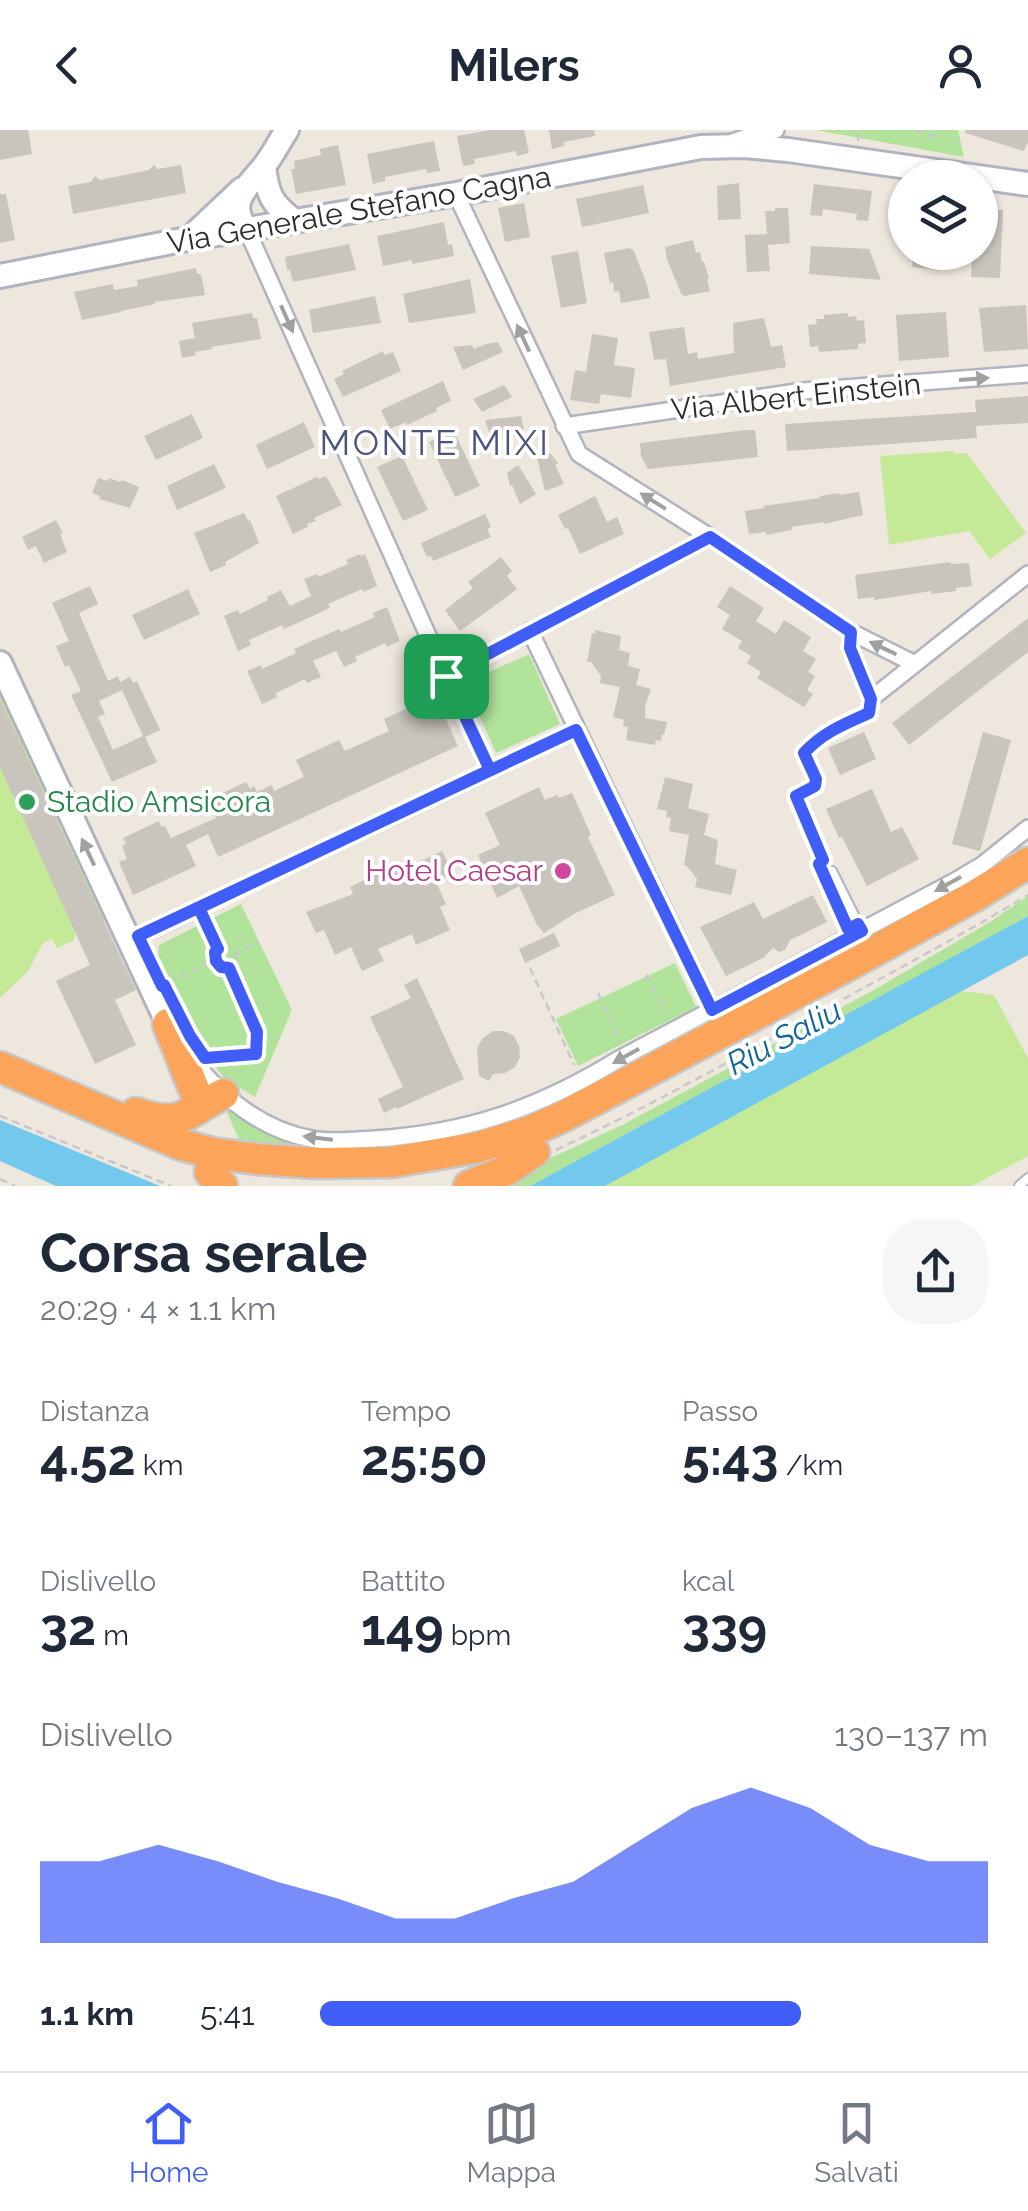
<!DOCTYPE html>
<html lang="it">
<meta charset="utf-8">
<style>
:root{--surface:#fff;--page:#f6f6f7;--text:#1f2937;--muted:#747a83;--line:#e0e1e3;--accent:#405df7}
body{margin:0;font-family:Raleway,sans-serif;background:var(--page);color:var(--text);height:100vh;display:flex;flex-direction:column;font-size:38px;white-space:nowrap}
*{box-sizing:border-box;margin:0}
p{font-size:32px;color:var(--muted)}
.icon{flex:none;width:55px;height:55px;fill:none;stroke:currentColor;stroke-width:2;stroke-linecap:round;stroke-linejoin:round}
.map{position:relative;height:1056px;overflow:hidden}
.drawer{display:flex;flex-direction:column;background:var(--surface);flex:1}
.drawer>*{flex:none}
.buttons{position:absolute;left:888px;top:30px;display:grid;gap:20px}
.buttons a{display:grid;place-items:center;width:110px;height:110px;border-radius:50%;background:var(--surface);box-shadow:0 2px 8px #0004;font-size:50px}
.pin{position:absolute;display:grid;place-items:center;width:85px;height:85px;color:#fff;margin:-42px;border-radius:20px;box-shadow:0 5px 15px #0006}
.round{display:grid;place-items:center;flex:none;width:105px;height:105px;border-radius:40px;background:var(--page)}
.summary{display:flex;align-items:center;justify-content:space-between;height:170px;padding:0 40px}
h1{font-size:55px;font-weight:700;line-height:75px}
.metrics{display:grid;grid-template-columns:repeat(3,1fr);gap:15px;height:170px;padding:10px 40px}
.metrics div{display:grid;align-content:center}
.metrics b{font-size:50px;font-weight:700}
.metrics small{font-size:28px;font-weight:400}
.metrics p{font-size:28px}
.chart{height:280px;padding:20px 40px}
.chart p{display:flex;justify-content:space-between}
.chart svg{width:100%;height:180px;margin-top:10px;fill:var(--accent);opacity:.7}
ul{padding:0 40px;list-style:none;font-size:32px}
li{display:grid;grid-template-columns:160px 120px 1fr;align-items:center;height:75px}
li i{height:25px;border-radius:12px;background:var(--accent)}
header{display:flex;justify-content:space-between;align-items:center;height:130px;padding:0 40px;background:var(--surface);font-size:45px;font-weight:700}
.dock{display:flex;justify-content:space-around;align-items:center;height:140px;border-top:2px solid var(--line);background:var(--surface);font-size:28px;color:var(--muted)}
.dock a{display:grid;justify-items:center;gap:5px}
.dock .selected{color:var(--accent)}
.map>svg:first-child{display:block}
</style>
<header><svg class="icon" aria-label="back" viewBox="0 0 24 24"><path d="M15 5l-7 7 7 7"/></svg>Milers<svg class="icon" aria-label="person" viewBox="0 0 24 24"><circle cx="12" cy="8" r="4"/><path d="M4 21q1-7 8-7t8 7"/></svg></header>
<div class="map">
<svg width="1028" height="1056" viewBox="0 0 1028 1056">
<rect width="100%" height="100%" fill="#ede7de"/>
<path fill="#b1e39b" d="M816 0H958L964 27Z
M529 524 560 594 496 623 465 553Z
M1028 766V786L962 823 530 1056H500L542 1032 622 995 874 860 990 792Z
M241 774 292 880 255 967 225 949 203 921 157 833 159 815Z
M675 833 696 877 578 936 556 889Z
M225 978 256 999 300 1018 241 1014Z"/>
<path fill="#c4ea97" d="M953 321 954 324 967 323 1026 403 990 429 969 401 889 415 880 326Z
M0 557 107 788 76 803 73 811 57 818 52 809 43 813 28 841 0 868Z
M961 861 994 865 1028 928V1026L972 1056H605Z"/>
<path fill="#73c9ed" d="M1028 786V825L605 1056H530Z
M0 990 160 1056H56L0 1031Z"/>
<path fill="#c9c5bc" fill-rule="evenodd" d="M0 0H28L32 24 0 30Z
M490 0H524L529 23 517 26 516 21 474 29 475 34 463 36 457 6Z
M549 0H594L595 6 564 12V16L552 19Z
M966 0H1028V12L1024 21 965 3Z
M434 11 440 41 427 43 426 39 385 47V51L373 54 367 24Z
M338 15 346 55 296 64 291 39H295L294 31 321 25 320 19Z
M154 35 158 39 181 35 186 63 73 84 68 56 91 52 95 46 100 50 149 40Z
M739 53 741 89 718 90 717 56Z
M814 54 872 61 868 91 856 90 857 84 823 79 822 86 810 85Z
M643 55 649 83 582 97 576 69Z
M0 64H6L15 110 0 113Z
M524 73 530 107 505 112 498 78Z
M775 78H788L790 113 768 115 765 81H775Z
M980 79 1003 80 1000 148 971 147 972 122H980Z
M444 92 448 115 452 114 454 126 412 134V130L383 136 377 106Z
M767 104 770 141 747 142 745 105Z
M693 110 696 123 700 122 702 132H704L709 149H707L710 161 684 166 681 163 667 130 665 117Z
M349 114 356 140 293 152 290 140H287L285 127Z
M811 116 869 119 881 150 809 144Z
M630 118 634 121 647 155 650 168 621 173 619 161 614 162 613 152 610 153 604 123Z
M578 121 587 173 561 178 551 126Z
M913 122H941L940 140 912 137Z
M196 138 197 144H201L205 165 155 172V174L121 181V182L82 190 74 162 113 154 114 160 138 156 137 150Z
M470 149 476 183 409 193 403 164Z
M375 166 381 193 313 203 309 180Z
M1026 175 1028 219 984 222 979 178Z
M946 182 949 227 899 231 896 185Z
M252 183 253 188H257L261 209 211 217 212 219 195 222 196 225 182 228 179 211 195 208 192 193Z
M848 183V187L856 186 857 191 864 190 866 213 858 214V219L819 222 818 216 810 217 808 195 817 194 816 189H824V185Z
M764 188 771 217 782 215 786 237 670 256 666 229 654 230 649 202 684 197 688 224 697 222 698 229 734 223 733 193Z
M592 204 618 208 614 235 635 238 631 268 601 264 599 274 570 270 575 240 586 242Z
M498 212 503 222 463 240 453 217 472 215 474 219 486 214Z
M383 221 385 225 393 222 401 241 343 267 334 249 344 244 342 241Z
M443 251 451 271 436 278 437 281 407 295 406 292 390 299 381 280Z
M504 255 512 267 482 282 473 269Z
M1028 266V293L976 296 977 308 787 321 785 294 976 282 975 270Z
M192 284 203 308 156 330 144 306Z
M521 286 524 299 513 307 512 305 493 314 485 290Z
M304 292 315 317 267 339 256 315Z
M746 300H755L758 327 648 339 641 326 640 313Z
M454 301 480 356 455 367 429 312Z
M550 323 558 333 555 335 564 354 545 361 537 327Z
M402 326 428 380 403 391 377 337Z
M214 334 226 358 177 380 167 356Z
M518 335 536 364 520 374 512 355 510 356 507 343Z
M326 346 342 375 314 388 316 391 307 394 308 397 293 404 276 366 317 347 319 349Z
M98 348 107 351 109 348 120 352 122 350 139 357 130 378 99 369 100 366 92 363Z
M859 362 863 385 824 394V392L791 397 792 400 766 405V402L749 404 745 381 764 378 763 376 820 368V366L839 363 840 365Z
M595 366 607 392 617 387 624 404 580 424 568 398 565 399 558 385Z
M244 383 248 391 250 390 259 413 225 432 226 435 210 442 194 403Z
M485 384 491 397 487 399 491 407 433 431 431 426 427 427 421 413Z
M56 390 63 403 60 404 67 422 44 433 36 416 28 420 22 407Z
M360 424 361 426 365 424 377 456 364 462 362 459 328 474 330 478 284 499 282 495 249 510 251 515 238 521 224 486 238 480 240 484 268 470 267 467 281 460 290 476 311 466 304 449 317 444 318 447 348 434 346 430Z
M501 427 512 441 507 446 517 459 460 501 445 480 473 458 468 452Z
M950 432 951 434 969 433 972 456 956 458V461L931 464V461L874 470V467L858 469 855 445Z
M90 456 98 474 79 483 108 551 118 546 120 552 130 547 133 553 137 551 160 600 145 607 157 632 112 652 71 565 81 561 69 535 65 537 56 516 69 511 52 473ZM122 560 143 606 113 620 98 587 105 584 99 571Z
M730 456 764 478 756 491 776 504 784 490 811 507 803 521 816 529 808 542 815 546 807 560 813 564 804 577 757 548 761 542 747 533 751 526 738 518 742 511 722 499 730 485 717 477Z
M188 459 200 484 144 510 132 485Z
M387 477 400 511 387 517 385 513 355 527 357 531 344 537 336 521 313 531 321 547 307 553 305 549 276 563 277 567 262 574 247 541 261 535 262 539 296 523 294 519 339 499 341 502 375 487 373 483Z
M1028 488V522L909 615 892 593Z
M595 500 621 506 619 520 630 523 628 536 640 539 636 555 651 559 645 577V588L667 592 664 605 662 604 661 611 656 610 655 615 626 610 628 597 623 596 624 590 613 587 620 557 600 553 601 546 591 532H587L592 503 595 504Z
M0 569 136 860 115 870 136 915 95 934 56 851 90 835 0 637Z
M427 569 436 587 443 583 458 616 218 727 208 704 186 715 196 736 133 765 119 732 127 729 122 716 126 714 123 708 159 691 161 697 165 696 171 708 216 688 211 676 215 674 212 668 246 652 250 659 254 656 257 662 272 655 274 661 304 647 296 630 339 610 345 621 389 601 384 589Z
M864 602 876 629 840 645 828 618Z
M983 602 1011 610 980 721 952 714Z
M665 647 693 654 688 678 709 684 704 705 718 710 715 734 737 740 731 765 695 757 697 749 687 736 684 735 689 705 669 701 671 688 666 687 667 681 657 679Z
M539 657 545 670 557 665 559 668 572 663 591 705 588 707 615 765 574 784 544 803 537 795 519 756 497 768 478 725 500 715 485 683Z
M872 659 891 702 902 697 919 729 867 756 842 707 839 708 826 679Z
M442 721 453 744 436 752 446 774 440 777 450 800 416 815 412 804 378 819 384 831 362 841 351 817 335 825 324 800 316 803 306 782 353 764 350 757 395 735 408 729 411 734 413 732 415 734Z
M813 765 827 792 790 810 785 820 779 822 773 818 763 828 726 846 700 797 754 772 763 789Z
M554 803 560 816 525 833 519 819Z
M417 848 464 949 397 979 396 977 384 983 378 969 403 957 370 887 411 868 404 855Z
M493 901H504L514 906 519 916 520 927 515 937 505 943 493 944 489 951 479 946 477 918 483 908Z"/>
<g fill="none" stroke-linecap="round" stroke-linejoin="round">
<defs>
<path id="lane" d="M832 741 862 801
M1019 1056 1028 1048"/>
<path id="street" d="M732 12 762 2 776 0
M456 64 579 324 710 407 851 502 915 534
M247 100 446 546 490 640
M564 296 803 261 1028 244
M530 501 712 880
M851 502 850 518 871 569 1028 444
M446 546 710 407
M130 810 576 600
M193 930C221 968 265 1001 312 1009 332 1013 354 1010 374 1009 468 1003 539 978 619 929L955 751 982 735 1028 698"/>
<path id="secondary" d="M264 36C267 64 272 75 295 91
M247 100C226 72 247 58 264 36 273 25 279 12 287 0
M189 109 242 59
M0 146 182 110 456 64 701 17 744 16 788 20 1028 54
M0 533 168 894"/>
<path id="highway" d="M168 894 198 969 199 976
M0 937 179 1014 212 1023 256 1029 316 1033 392 1032 479 1017 533 1000 564 986 841 839 973 767 1028 733
M136 983C181 999 186 983 223 964
M210 1042 222 1056
M469 1056 507 1040 534 1022"/>
</defs>
<use href="#lane" stroke="#b1b4bf" stroke-width="12"/>
<use href="#street" stroke="#b1b4bf" stroke-width="20"/>
<use href="#secondary" stroke="#b1b4bf" stroke-width="28"/>
<use href="#highway" stroke="#c8c8c8" stroke-width="35"/>
<path stroke="#c8c8c8" stroke-width="2.5" stroke-dasharray="8 5" stroke-linecap="butt" d="M917 0 927 6 936 5 940 0
M858 11 859 0
M820 735 823 730 796 666 815 656 816 649 804 623C821 604 842 594 866 584
M206 793 218 818
M236 823 234 834 229 838 221 837 215 831V822L221 817H229L236 823 259 812
M229 838 257 902 256 931
M530 838 574 935
M647 845 666 884
M168 853 215 831
M598 863 621 912
M213 927 255 924
M0 986 171 1056
M556 1020C648 977 738 927 827 878 894 841 962 805 1028 765
M0 1049 15 1056"/>
<use href="#lane" stroke="#fff" stroke-width="8"/>
<use href="#street" stroke="#fff" stroke-width="15"/>
<use href="#secondary" stroke="#fff" stroke-width="22"/>
<use href="#highway" stroke="#fca55a" stroke-width="30"/>
</g>
<defs><path id="oneway-solid" d="M-6-.8H1V-3.2L6.5 0L1 3.2V.8H-6Z" transform="scale(2.5)"/></defs>
<g fill="#a0a0a0">
<use href="#oneway-solid" transform="translate(287 189) rotate(66)"/>
<use href="#oneway-solid" transform="translate(523 208) rotate(-115)"/>
<use href="#oneway-solid" transform="translate(974 249) rotate(-4)"/>
<use href="#oneway-solid" transform="translate(653 371) rotate(-148)"/>
<use href="#oneway-solid" transform="translate(883 518) rotate(-154)"/>
<use href="#oneway-solid" transform="translate(88 722) rotate(-115)"/>
<use href="#oneway-solid" transform="translate(948 754) rotate(151)"/>
<use href="#oneway-solid" transform="translate(626 926) rotate(151)"/>
<use href="#oneway-solid" transform="translate(318 1008) rotate(-173)"/>
</g>
<g fill="none" stroke-linecap="round" stroke-linejoin="round">
<defs>
<path id="route" d="M446 546 490 640 199 778 218 819 215 822 216 831 221 837 229 838 257 902 256 924 205 928 190 906 164 855 162 856 138 806 576 600 712 880 862 801 858 794 848 799 819 734 823 730 796 666 815 656 816 649 804 623C822 603 844 594 869 583L871 569 850 518 851 502 710 407 446 546"/>
</defs>
<use href="#route" stroke="#fff" stroke-width="20"/>
<use href="#route" stroke="#405df7" stroke-width="12"/>
</g>
<circle fill="#2e9e5b" stroke="#fff" stroke-width="4" cx="27" cy="672" r="10"/>
<circle fill="#d1479c" stroke="#fff" stroke-width="4" cx="563" cy="741" r="10"/>
<g text-anchor="middle" stroke-width="8" stroke-linejoin="round" paint-order="stroke">
<g font-size="30" fill="#2b2b2b" stroke="#fff">
<text transform="translate(359 80) rotate(-10)" y="10">Via Generale Stefano Cagna</text>
<text transform="translate(796 267) rotate(-6)" y="10">Via Albert Einstein</text>
</g>
<g font-size="30" fill="#27864d" stroke="#fff" text-anchor="start">
<text x="47" y="682">Stadio Amsicora</text>
</g>
<g font-size="30" fill="#b23c85" stroke="#fff" text-anchor="end">
<text x="543" y="751">Hotel Caesar</text>
</g>
<g font-size="32" font-style="italic" fill="#0f679b" stroke="#fff">
<text transform="translate(784 907) rotate(-28)" y="11">Riu Saliu</text>
</g>
<g font-size="35" letter-spacing="2.5" fill="#4c537c" stroke="#fff">
<text x="435" y="325">MONTE MIXI</text>
</g>
</g>
</svg>
<div class="buttons">
<a><svg class="icon" aria-label="layers" viewBox="0 0 24 24"><path d="M12 4l9 5-9 5-9-5zM3 14l9 5 9-5"/></svg></a>
</div>
<div class="pin" style="left:446px;top:546px;background:#1e9e55"><svg class="icon" aria-label="arrive" viewBox="0 0 24 24"><path d="M6 21V4h12l-3 4 3 4H6"/></svg></div>
</div>
<section class="drawer">
<div class="summary"><div><h1>Corsa serale</h1><p>20:29 · 4 × 1.1 km</p></div><a class="round"><svg class="icon" aria-label="share" viewBox="0 0 24 24"><path d="M12 15V3M7 8l5-5 5 5M5 13v7h14v-7"/></svg></a></div>
<div class="metrics">
<div><p>Distanza</p><b>4.52<small> km</small></b></div>
<div><p>Tempo</p><b>25:50</b></div>
<div><p>Passo</p><b>5:43<small> /km</small></b></div>
</div>
<div class="metrics">
<div><p>Dislivello</p><b>32<small> m</small></b></div>
<div><p>Battito</p><b>149<small> bpm</small></b></div>
<div><p>kcal</p><b>339</b></div>
</div>
<div class="chart"><p><span>Dislivello</span>130–137 m</p>
<svg viewBox="0 0 160 44" preserveAspectRatio="none"><path d="M0 44V24L10 24L20 20L30 24L40 29L50 33L60 38L70 38L80 33L90 29L100 20L110 11L120 6L130 11L140 20L150 24L160 24V44z"/></svg>
</div>
<ul>
<li><b>1.1 km</b>5:41<i style="width:72%"></i></li>
</ul>
</section>
<nav class="dock">
<a class="selected"><svg class="icon" aria-label="home" viewBox="0 0 24 24"><path d="M3 11l9-7 9 7M6 9v11h12V9"/></svg>Home</a>
<a><svg class="icon" aria-label="map" viewBox="0 0 24 24"><path d="M3 6l6-2 6 2 6-2v14l-6 2-6-2-6 2zM9 4v14M15 6v14"/></svg>Mappa</a>
<a><svg class="icon" aria-label="saved" viewBox="0 0 24 24"><path d="M7 4h10v16l-5-4-5 4z"/></svg>Salvati</a>
</nav>
